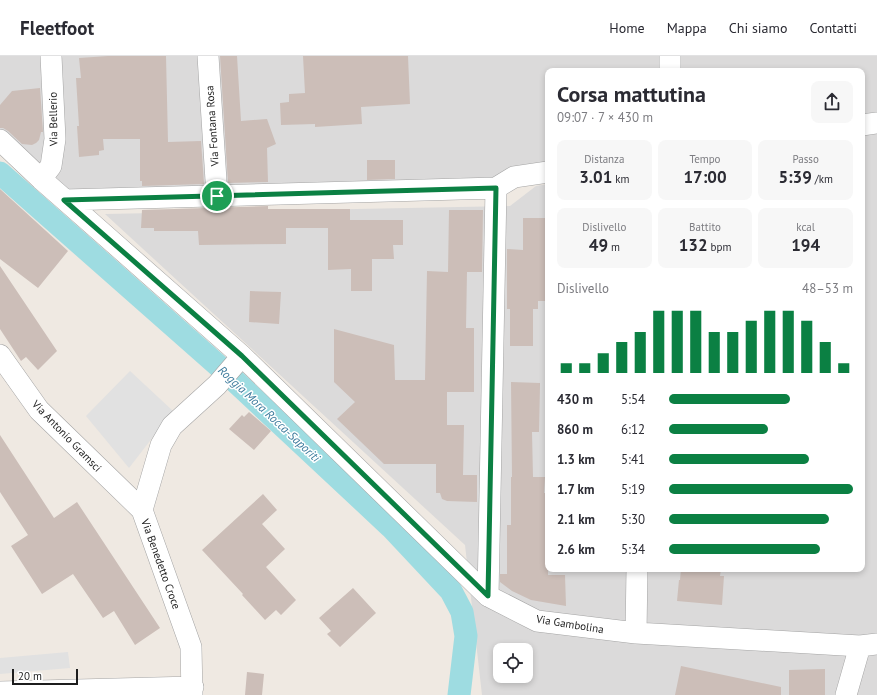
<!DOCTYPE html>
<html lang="it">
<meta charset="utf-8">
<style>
:root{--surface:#fff;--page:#f7f7f7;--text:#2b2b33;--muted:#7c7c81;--line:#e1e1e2;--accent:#0b8043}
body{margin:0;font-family:"PT Sans",sans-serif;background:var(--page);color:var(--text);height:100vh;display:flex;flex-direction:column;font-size:15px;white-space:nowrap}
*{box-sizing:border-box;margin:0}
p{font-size:13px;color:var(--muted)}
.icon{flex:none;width:22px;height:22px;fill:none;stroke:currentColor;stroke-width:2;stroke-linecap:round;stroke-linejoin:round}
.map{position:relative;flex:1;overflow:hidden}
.details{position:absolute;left:545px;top:12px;width:320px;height:504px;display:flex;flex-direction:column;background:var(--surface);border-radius:8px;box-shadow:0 2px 6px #0003}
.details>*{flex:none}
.buttons{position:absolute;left:493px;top:587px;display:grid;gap:8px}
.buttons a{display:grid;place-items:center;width:40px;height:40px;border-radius:8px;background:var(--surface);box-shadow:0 2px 6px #0003;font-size:20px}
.scale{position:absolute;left:12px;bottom:10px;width:66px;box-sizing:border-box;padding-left:4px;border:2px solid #1d1d1d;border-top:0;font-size:11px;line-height:14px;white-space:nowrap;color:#1d1d1d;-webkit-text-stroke:3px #fff;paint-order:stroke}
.pin{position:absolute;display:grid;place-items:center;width:34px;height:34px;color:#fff;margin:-17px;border:2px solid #fff;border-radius:50%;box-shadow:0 1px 4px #0007}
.round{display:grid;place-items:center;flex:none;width:42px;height:42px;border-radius:8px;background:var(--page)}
.headline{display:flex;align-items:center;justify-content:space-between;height:68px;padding:0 12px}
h1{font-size:22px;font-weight:700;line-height:30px}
.metrics{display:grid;grid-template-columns:repeat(3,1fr);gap:6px;height:68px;padding:4px 12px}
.metrics div{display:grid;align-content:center;border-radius:8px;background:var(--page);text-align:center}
.metrics b{font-size:17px;font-weight:700}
.metrics small{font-size:11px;font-weight:400}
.metrics p{font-size:11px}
.chart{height:112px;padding:8px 12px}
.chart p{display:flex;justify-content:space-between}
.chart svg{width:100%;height:72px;margin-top:4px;stroke:var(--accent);stroke-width:6}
ul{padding:0 12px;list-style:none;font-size:13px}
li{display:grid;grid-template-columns:64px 48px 1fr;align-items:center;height:30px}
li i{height:10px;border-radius:5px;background:var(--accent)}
header{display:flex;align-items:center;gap:24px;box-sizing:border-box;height:56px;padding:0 20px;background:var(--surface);border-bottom:1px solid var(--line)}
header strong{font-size:19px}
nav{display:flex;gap:22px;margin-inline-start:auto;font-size:14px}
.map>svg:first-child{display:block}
</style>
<header>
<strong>Fleetfoot</strong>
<nav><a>Home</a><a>Mappa</a><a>Chi siamo</a><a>Contatti</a></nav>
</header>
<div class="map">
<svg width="877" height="639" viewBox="0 0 877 639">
<rect width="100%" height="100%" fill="#efe9e2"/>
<path fill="#dbdada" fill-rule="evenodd" d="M0 0H877V67L862 69V15H548V116L514 121 65 144 0 84Z
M877 76V639H482L465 489 105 158 510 150 536 130 548 128V513H862V78ZM500 594H526V620H500Z"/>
<path fill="#e1e1e1" d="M130 315 173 355 129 412 86 360Z
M68 596 70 612 0 618V602Z"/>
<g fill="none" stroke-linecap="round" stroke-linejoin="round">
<path stroke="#9edce1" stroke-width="23" d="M0 117 222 313 391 471 451 535 462 556 466 580 459 639"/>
</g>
<path fill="#ccbeb8" d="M108 0H166L168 86 201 85 204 128 142 130V125H140V83H103L104 94 99 95V99L79 101 77 70H79L76 22H81L79 2Z
M220 0H237L241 65 267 63 276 88 267 92 268 126 228 127Z
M303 0H408L410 48 361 51 362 68 315 71V68L281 69 280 47 289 46V38L305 37Z
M40 32 43 76H41L39 84 36 87 32 89 22 88 8 75 3 72H0V49L12 35Z
M367 104H395V123L367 124Z
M0 133 68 195 38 232 0 203Z
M268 150V153H350V164H403V189H393L394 203H372V235H351V213L328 214V172H286V188L199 189 198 175H154V172H141L142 154Z
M449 154H483L482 216H467L466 272H474V336H447V369H464L463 419H477V446L447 445 442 443 440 437H436V408H384L337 363 355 346 334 326V273L394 289 395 324H425L427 215 448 216Z
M523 162H548V209H547V245H538V253H533V290H510V253H507V193L523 194Z
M0 210 57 295 38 314 26 301 21 305 0 273Z
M250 235 281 236 279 268 249 266Z
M511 326 540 327 539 376H532L533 421H545L544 437H548V519H565L566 550 531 544 512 535 500 526V518H507V469H511V421H512Z
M249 356 271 375 254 394 229 373 242 359 244 361Z
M0 379 54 462 77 446 160 572 135 589 114 555 103 562 73 518 42 538 11 490 28 479 0 436Z
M263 438 277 454 262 468 285 493 266 511 296 544 281 559 276 554 265 564 242 539 243 538 202 494Z
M681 513H721L720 520H724L722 549 677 545 679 524H680Z
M353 532 376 557 340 591 327 578 331 575 319 562Z
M681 610 781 631V639H675Z
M825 613V639H789V614Z
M247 616 264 618 262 639H245Z"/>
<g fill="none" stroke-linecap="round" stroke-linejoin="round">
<defs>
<path id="minor" d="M208 0 217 140
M670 15V0
M862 69 877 67
M0 84 41 123 65 144 496 132 514 121 548 116
M41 123 51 110 55 83 51 0
M65 144 242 300 488 540 537 565 636 577 860 590 877 588
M0 299 39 354 142 454
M488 540 496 132
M636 577 637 513
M0 636 193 631
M192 639 191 591 142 454 161 389 172 370 217 329 242 300
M846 639 860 590"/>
</defs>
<use href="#minor" stroke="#a4a4a4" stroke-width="22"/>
<use href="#minor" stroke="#fff" stroke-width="21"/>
</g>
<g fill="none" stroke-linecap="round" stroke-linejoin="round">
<defs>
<path id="route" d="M496 132 488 540 242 300 64 144Z"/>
</defs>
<use href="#route" stroke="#fff" stroke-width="8"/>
<use href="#route" stroke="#0b8043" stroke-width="5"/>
</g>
<g text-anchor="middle" stroke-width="3" stroke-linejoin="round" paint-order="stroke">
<g font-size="11" fill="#1d1d1d" stroke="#fff">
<text transform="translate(53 63) rotate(-91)" y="4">Via Bellerio</text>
<text transform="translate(212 70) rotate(-94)" y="4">Via Fontana Rosa</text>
<text transform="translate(67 380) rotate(46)" y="4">Via Antonio Gramsci</text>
<text transform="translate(161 508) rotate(70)" y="4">Via Benedetto Croce</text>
<text transform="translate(570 568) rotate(9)" y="4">Via Gambolina</text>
</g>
<g font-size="12" font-style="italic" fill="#3b7a9c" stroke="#fff">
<text transform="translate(269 358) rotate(43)" y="4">Roggia Mora Rocca-Saporiti</text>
</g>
</g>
</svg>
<div class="buttons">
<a><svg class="icon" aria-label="locate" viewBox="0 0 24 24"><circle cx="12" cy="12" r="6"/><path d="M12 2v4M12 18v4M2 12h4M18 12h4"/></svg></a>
</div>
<div class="scale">20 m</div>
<div class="pin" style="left:217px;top:140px;background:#1e9e55"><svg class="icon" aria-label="arrive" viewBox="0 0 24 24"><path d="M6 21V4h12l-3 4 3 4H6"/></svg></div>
<section class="details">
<div class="headline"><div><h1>Corsa mattutina</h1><p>09:07 · 7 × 430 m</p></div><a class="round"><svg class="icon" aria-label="share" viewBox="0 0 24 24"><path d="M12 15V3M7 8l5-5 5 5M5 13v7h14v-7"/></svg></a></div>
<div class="metrics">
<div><p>Distanza</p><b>3.01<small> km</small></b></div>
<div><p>Tempo</p><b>17:00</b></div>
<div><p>Passo</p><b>5:39<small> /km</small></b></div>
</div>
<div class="metrics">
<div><p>Dislivello</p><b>49<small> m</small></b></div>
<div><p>Battito</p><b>132<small> bpm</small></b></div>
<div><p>kcal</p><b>194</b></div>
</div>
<div class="chart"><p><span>Dislivello</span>48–53 m</p>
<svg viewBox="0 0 160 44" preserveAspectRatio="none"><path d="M5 44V38M15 44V38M25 44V32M35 44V25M45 44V19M55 44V6M65 44V6M75 44V6M85 44V19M95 44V19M105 44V12M115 44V6M125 44V6M135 44V12M145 44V25M155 44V38"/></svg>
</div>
<ul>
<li><b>430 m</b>5:54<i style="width:66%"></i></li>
<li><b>860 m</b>6:12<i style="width:54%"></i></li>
<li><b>1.3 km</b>5:41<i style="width:76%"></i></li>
<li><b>1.7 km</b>5:19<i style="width:100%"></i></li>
<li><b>2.1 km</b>5:30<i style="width:87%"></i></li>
<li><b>2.6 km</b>5:34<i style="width:82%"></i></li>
</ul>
</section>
</div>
